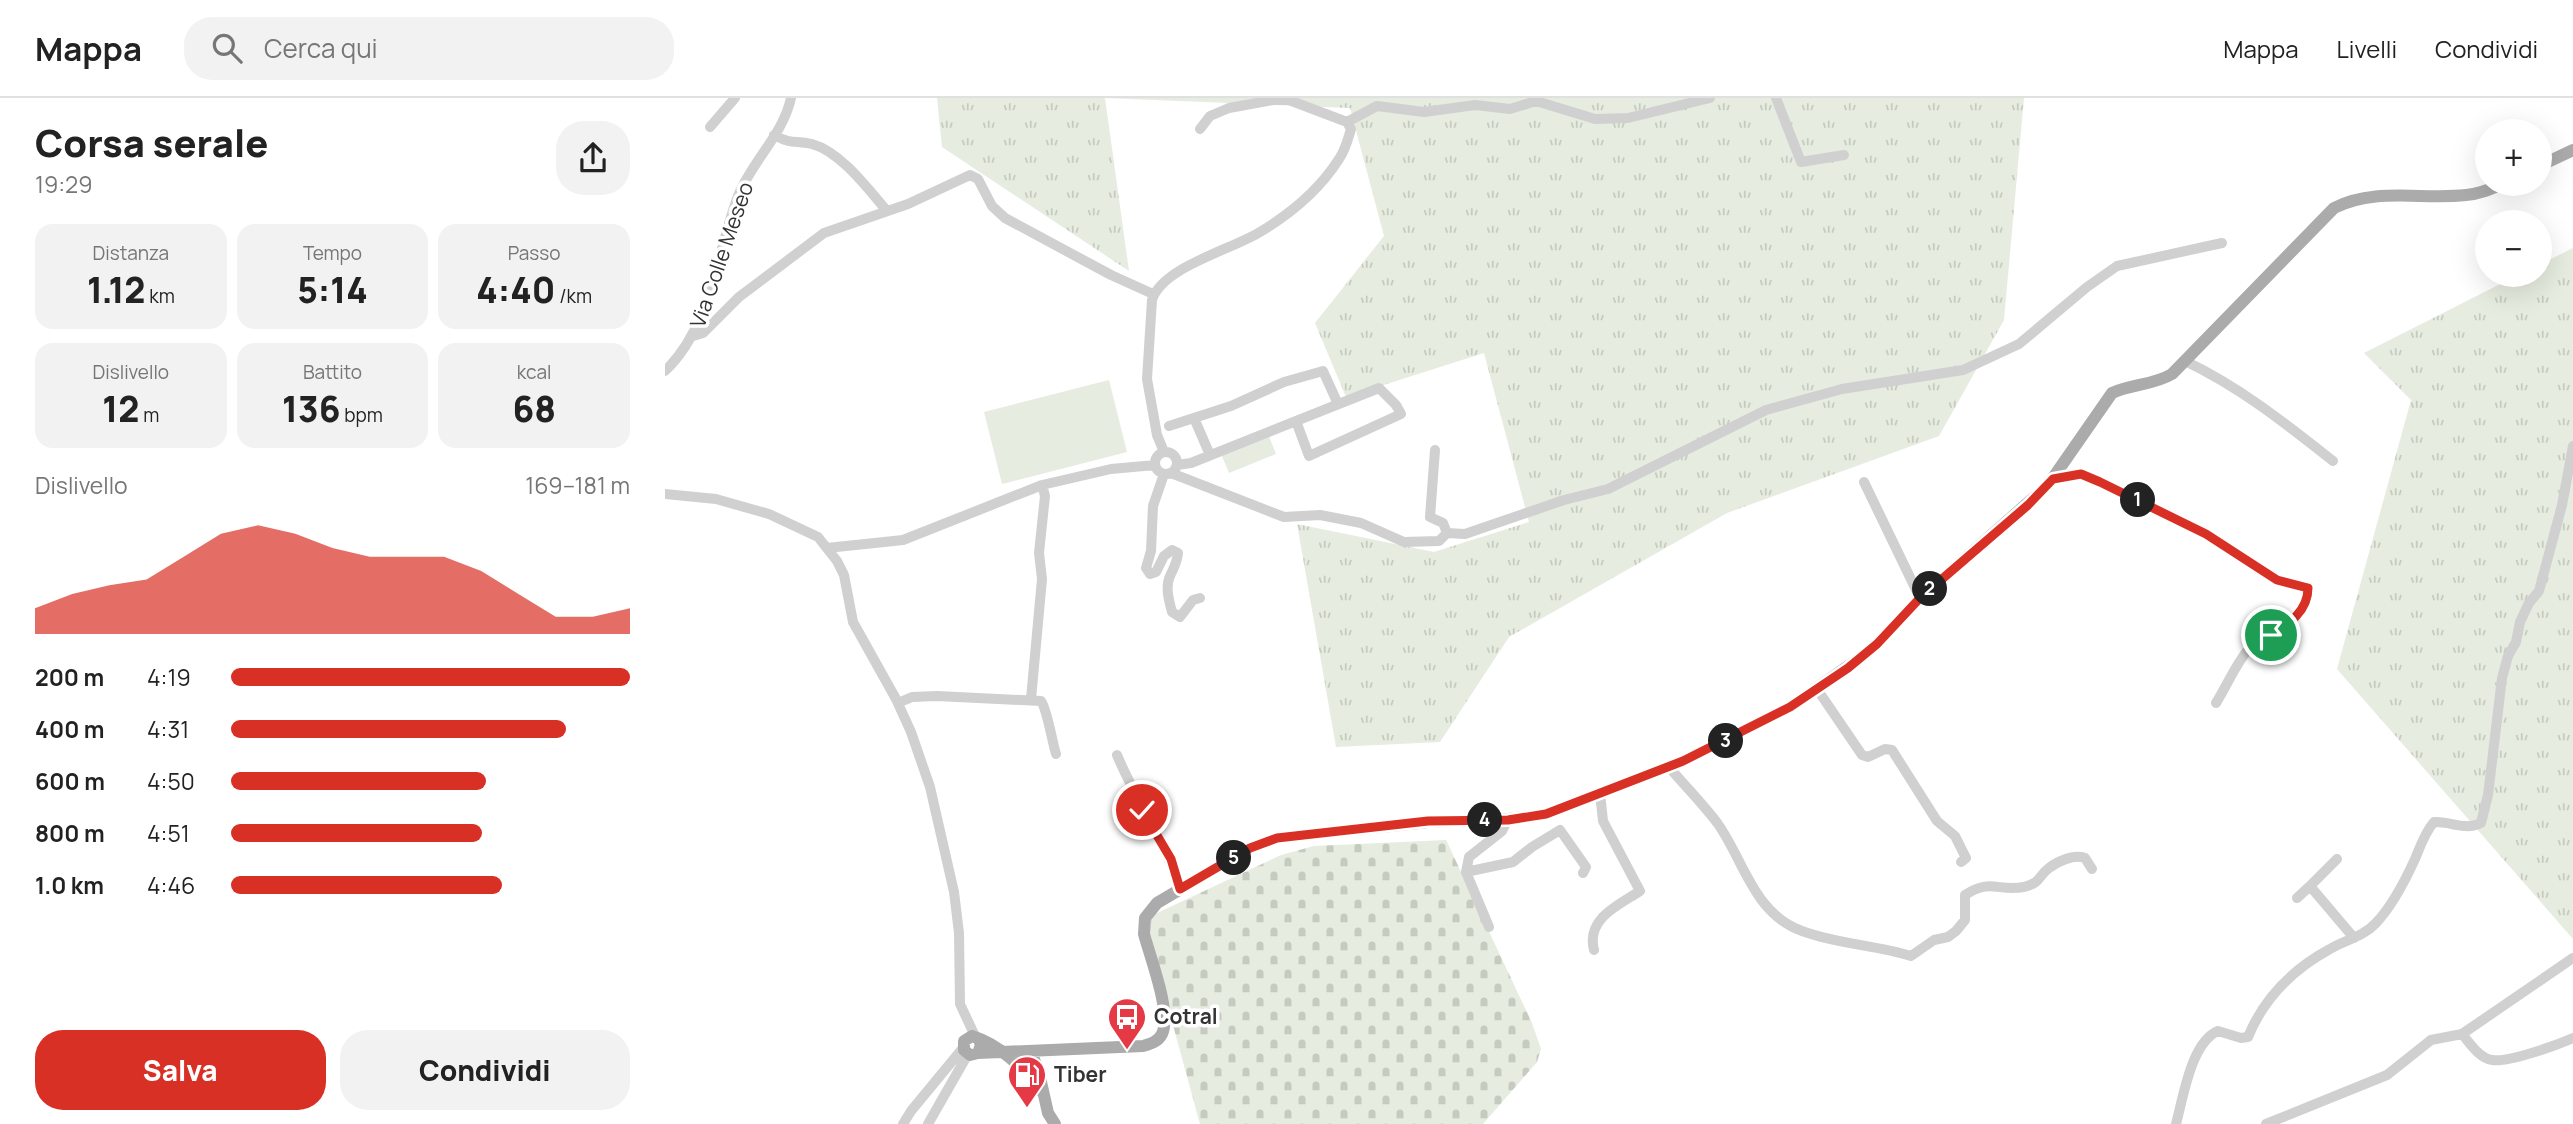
<!DOCTYPE html>
<html lang="it">
<meta charset="utf-8">
<style>
:root{--surface:#fff;--page:#f2f2f2;--text:#222;--muted:#767676;--line:#e0e0e0;--accent:#d93025}
body{margin:0;font-family:Manrope,sans-serif;background:var(--page);color:var(--text);height:100vh;display:flex;flex-direction:column;font-size:26px;white-space:nowrap}
*{box-sizing:border-box;margin:0}
p{font-size:23px;color:var(--muted)}
.icon{flex:none;width:38px;height:38px;fill:none;stroke:currentColor;stroke-width:2;stroke-linecap:round;stroke-linejoin:round}
.map{position:relative;flex:1;overflow:hidden}
.details{display:flex;flex-direction:column;background:var(--surface);width:665px}
.details>*{flex:none}
.buttons{position:absolute;left:1810px;top:21px;display:grid;gap:14px}
.buttons a{display:grid;place-items:center;width:77px;height:77px;border-radius:50%;background:var(--surface);box-shadow:0 7px 28px #0002;font-size:35px}
.pin{position:absolute;display:grid;place-items:center;width:60px;height:60px;color:#fff;margin:-30px;border:4px solid #fff;border-radius:50%;box-shadow:0 2px 7px #0007}
.km{position:absolute;width:35px;height:35px;margin:-18px;border-radius:50%;background:#222;color:#fff;font-size:19px;line-height:35px;text-align:center}
.round{display:grid;place-items:center;flex:none;width:74px;height:74px;border-radius:28px;background:var(--page)}
.head{display:flex;align-items:center;justify-content:space-between;height:119px;padding:0 35px}
h1{font-size:38px;font-weight:800;line-height:52px}
.metrics{display:grid;grid-template-columns:repeat(3,1fr);gap:10px;height:119px;padding:7px 35px}
.metrics div{display:grid;align-content:center;border-radius:18px;background:var(--page);text-align:center}
.metrics b{font-size:35px;font-weight:800}
.metrics small{font-size:19px;font-weight:400}
.metrics p{font-size:19px}
.chart{height:196px;padding:14px 35px}
.chart p{display:flex;justify-content:space-between}
.chart svg{width:100%;height:126px;margin-top:7px;fill:var(--accent);opacity:.7}
.cta{display:flex;gap:14px;margin-top:auto;padding:14px 35px}
.cta a{flex:1;height:80px;border-radius:28px;background:var(--accent);color:#fff;font-size:28px;font-weight:800;line-height:80px;text-align:center}
.cta a+a{background:var(--page);color:var(--text)}
ul{padding:0 35px;list-style:none;font-size:23px}
li{display:grid;grid-template-columns:112px 84px 1fr;align-items:center;height:52px}
li i{height:18px;border-radius:9px;background:var(--accent)}
header{display:flex;align-items:center;gap:42px;box-sizing:border-box;height:98px;padding:0 35px;background:var(--surface);border-bottom:2px solid var(--line)}
header strong{font-size:33px}
nav{display:flex;gap:38px;margin-inline-start:auto;font-size:24px}
.search{width:490px;height:63px;background:var(--page);display:flex;align-items:center;gap:18px;box-sizing:border-box;padding:0 24px;border-radius:28px;color:var(--muted);font-size:26px}
main{display:flex;flex:1;min-height:0}
.map>svg:first-child{display:block}
</style>
<header>
<strong>Mappa</strong>
<div class="search"><svg class="icon" aria-label="search" viewBox="0 0 24 24"><circle cx="10" cy="10" r="6"/><path d="M15 15l6 6"/></svg>Cerca qui</div>
<nav><a>Mappa</a><a>Livelli</a><a>Condividi</a></nav>
</header>
<main>
<section class="details">
<div class="head"><div><h1>Corsa serale</h1><p>19:29</p></div><a class="round"><svg class="icon" aria-label="share" viewBox="0 0 24 24"><path d="M12 15V3M7 8l5-5 5 5M5 13v7h14v-7"/></svg></a></div>
<div class="metrics">
<div><p>Distanza</p><b>1.12<small> km</small></b></div>
<div><p>Tempo</p><b>5:14</b></div>
<div><p>Passo</p><b>4:40<small> /km</small></b></div>
</div>
<div class="metrics">
<div><p>Dislivello</p><b>12<small> m</small></b></div>
<div><p>Battito</p><b>136<small> bpm</small></b></div>
<div><p>kcal</p><b>68</b></div>
</div>
<div class="chart"><p><span>Dislivello</span>169–181 m</p>
<svg viewBox="0 0 160 44" preserveAspectRatio="none"><path d="M0 44V35L10 30L20 27L30 25L40 17L50 9L60 6L70 9L80 14L90 17L100 17L110 17L120 22L130 30L140 38L150 38L160 35V44z"/></svg>
</div>
<ul>
<li><b>200 m</b>4:19<i style="width:100%"></i></li>
<li><b>400 m</b>4:31<i style="width:84%"></i></li>
<li><b>600 m</b>4:50<i style="width:64%"></i></li>
<li><b>800 m</b>4:51<i style="width:63%"></i></li>
<li><b>1.0 km</b>4:46<i style="width:68%"></i></li>
</ul>
<div class="cta"><a>Salva</a><a>Condividi</a></div>
</section>
<div class="map">
<svg width="1908" height="1026" viewBox="0 0 1908 1026">
<defs>
<pattern id="grass-tufts" width="24" height="20" patternUnits="userSpaceOnUse" patternTransform="scale(1.75)"><rect width="24" height="20" fill="#e6ecdf"/><path d="M3 7l-1-3M5 7V3M7 7l1-3M15 17l-1-3M17 17v-4M19 17l1-3" fill="none" stroke="#c6cbc0"/></pattern>
<pattern id="cemetery-stones" width="16" height="16" patternUnits="userSpaceOnUse" patternTransform="scale(1.75)"><rect width="16" height="16" fill="#e6ecdf"/><path d="M2 7V4a2 2 0 0 1 4 0v3zM10 15v-3a2 2 0 0 1 4 0v3z" fill="#c6cbc0"/></pattern>
</defs>
<rect width="100%" height="100%" fill="#fff"/>
<path fill="url(#grass-tufts)" d="M272 0H1359L1339 222 1274 338 1062 415 844 539 775 644 671 649 632 426 769 454 864 424 819 255 681 299 650 225 719 138 685 10 440 0 464 173 277 49Z
M1908 150V841L1672 571 1746 302 1699 255 1853 177H1874V167Z"/>
<path fill="url(#cemetery-stones)" d="M781 742 867 925 876 951 872 964 818 1026H535L485 843 483 828 490 816 616 757 649 748Z"/>
<path fill="#e6ecdf" d="M444 282 462 354 337 386 319 314Z
M603 336 611 356 564 375 556 356Z"/>
<g fill="none" stroke-linecap="round" stroke-linejoin="round">
<path stroke="#d0d0d0" stroke-width="10" d="M1111 0 1136 64 1179 57
M682 24 712 8 759 14 810 7 845 11 871 3 930 21 963 20 1045 0
M45 29 70 0
M109 37C127 47 130 42 147 46 176 54 203 91 222 113
M28 238 38 235 74 199 159 135 243 106 305 77 313 81 327 108 340 120 446 177 488 196
M1520 263C1575 289 1621 326 1668 363
M0 273C47 228 51 156 73 98 87 63 118 37 126 0
M529 320 545 357
M504 328 566 308 619 284 658 273 673 306
M490 365a11 11 0 1 1 22 0a11 11 0 1 1-22 0Z
M499 354 492 337 482 281 487 202C497 169 566 152 595 134 625 116 655 91 674 61 680 53 683 41 686 31L682 24 624 2H608L564 10 545 18 535 31
M512 367 526 365 714 290 731 307 736 316 644 358 631 323
M506 375 619 419 655 417 696 425 739 444 774 443 782 435 778 425 765 419 770 352
M499 376 488 408 486 453 481 470 485 476 491 474 499 458 507 452 513 455C512 465 509 469 505 478 500 489 504 503 507 514L515 519 528 502 535 500
M1388 381 1416 376 1435 384 1541 436 1612 482 1643 490C1644 527 1602 531 1582 553 1570 568 1561 589 1551 605
M1199 384 1255 500
M0 396 51 401 104 416 153 439 172 463 179 477 188 524 231 601 246 634 265 689 289 794 294 835 295 906 310 938
M782 435 800 436 899 402 943 391 1101 312 1177 291 1298 272 1354 246 1422 189 1452 168 1557 145
M162 450 238 442 377 387 446 371 490 367
M1152 591 1197 657 1203 659 1220 651 1227 652 1272 723 1290 738 1301 760 1296 764
M366 601 377 481 374 455 380 398 377 387
M233 605 247 599 272 598 376 603C382 611 387 643 391 656
M452 657C471 703 500 743 515 791
M1004 669C1020 688 1038 706 1053 726 1079 763 1089 816 1137 833 1172 846 1211 847 1246 858L1269 842 1283 839 1291 833 1300 822V797C1326 780 1333 794 1359 789 1376 785 1373 778 1384 770 1393 763 1409 756 1420 760L1427 771
M1672 761 1645 788 1689 840
M801 774 848 764 867 749 895 732 921 769 918 775
M1632 800 1645 788
M824 829 801 774 804 759 837 733 843 721
M929 852C921 821 952 808 975 793L938 723 935 695
M1797 936 1908 860
M238 1026 246 1013 298 950
M263 1026 303 956
M1511 1026C1518 1001 1526 944 1553 933L1576 940 1583 939C1599 900 1628 871 1665 851 1680 842 1698 839 1711 825 1728 807 1740 783 1750 761 1755 749 1760 734 1769 724 1785 723 1800 733 1816 725L1823 697 1837 580 1843 558 1851 544 1855 524 1864 505 1874 493 1897 407 1908 348
M1601 1026 1722 977 1766 942 1797 936C1805 945 1814 960 1827 962 1843 965 1892 947 1908 940"/>
<path stroke="#ababab" stroke-width="12" d="M1874 68 1908 52
M314 942 316 947 313 955 305 957 299 952V943L307 938C336 947 358 970 377 994
M366 953 374 975 383 1015 390 1026
M313 955 478 948C485 946 493 944 497 936 507 915 485 859 479 836L480 820 492 805 585 750 612 740 763 724 843 721 881 716 1018 663 1125 609 1199 557 1222 536 1255 500 1383 387 1447 295C1467 286 1489 287 1507 276L1669 110C1710 89 1757 102 1801 97 1814 96 1826 91 1838 86"/>
</g>
<g fill="none" stroke-linecap="round" stroke-linejoin="round">
<defs>
<path id="route" d="M477 712 506 761 515 791 585 750 612 740 763 723 843 722 881 716 1018 663 1125 609 1183 570 1212 546 1255 500 1363 407 1388 381 1416 376 1435 384 1541 436 1612 482 1643 490C1643 513 1624 526 1606 537"/>
</defs>
<use href="#route" stroke="#fff" stroke-width="14"/>
<use href="#route" stroke="#d93025" stroke-width="9"/>
</g>
<defs>
<symbol id="bus-pin" viewBox="-11 -11 22 30"><path d="M0 17L-7.5 6A9.5 9.5 0 1 1 7.5 6Z" fill="#e63946" stroke="#fff"/><path d="M-5-6H5V4H4V6H2V4H-2V6H-4V4H-5ZM-3.5-4V0h7V-4ZM-3.5 1.2v1.5H-2V1.2ZM2 1.2v1.5H3.5V1.2Z" fill="#fff"/></symbol>
<symbol id="fuel-pin" viewBox="-11 -11 22 30"><path d="M0 17L-7.5 6A9.5 9.5 0 1 1 7.5 6Z" fill="#e63946" stroke="#fff"/><path d="M-5.5-6h7V0h2V4h1.3V-2.5L3-4.5l.8-.8L6-3V5H2.5V1h-1V6h-7ZM-4.2-4.7v3.2H.2V-4.7Z" fill="#fff"/></symbol>
</defs>
<g fill-rule="evenodd">
<use href="#bus-pin" x="440" y="897" width="44" height="60"/>
<use href="#fuel-pin" x="340" y="955" width="44" height="60"/>
</g>
<g text-anchor="middle" stroke-width="7" stroke-linejoin="round" paint-order="stroke">
<g font-size="21" fill="#333" stroke="#fff">
<text transform="translate(57 157) rotate(-71)" y="7">Via Colle Meseo</text>
</g>
<g font-size="21" font-weight="bold" fill="#333" stroke="#fff" text-anchor="start">
<text x="489" y="926">Cotral</text>
<text x="389" y="984">Tiber</text>
</g>
</g>
</svg>
<div class="buttons">
<a>+</a>
<a>−</a>
</div>
<div class="pin" style="left:1606px;top:537px;background:#1e9e55"><svg class="icon" aria-label="arrive" viewBox="0 0 24 24"><path d="M6 21V4h12l-3 4 3 4H6"/></svg></div>
<div class="pin" style="left:477px;top:712px;background:#d93025"><svg class="icon" aria-label="check" viewBox="0 0 24 24"><path d="M5 12l5 5 9-10"/></svg></div>
<b class="km" style="left:1473px;top:402px">1</b>
<b class="km" style="left:1265px;top:491px">2</b>
<b class="km" style="left:1061px;top:643px">3</b>
<b class="km" style="left:820px;top:722px">4</b>
<b class="km" style="left:569px;top:760px">5</b>
</div>
</main>
